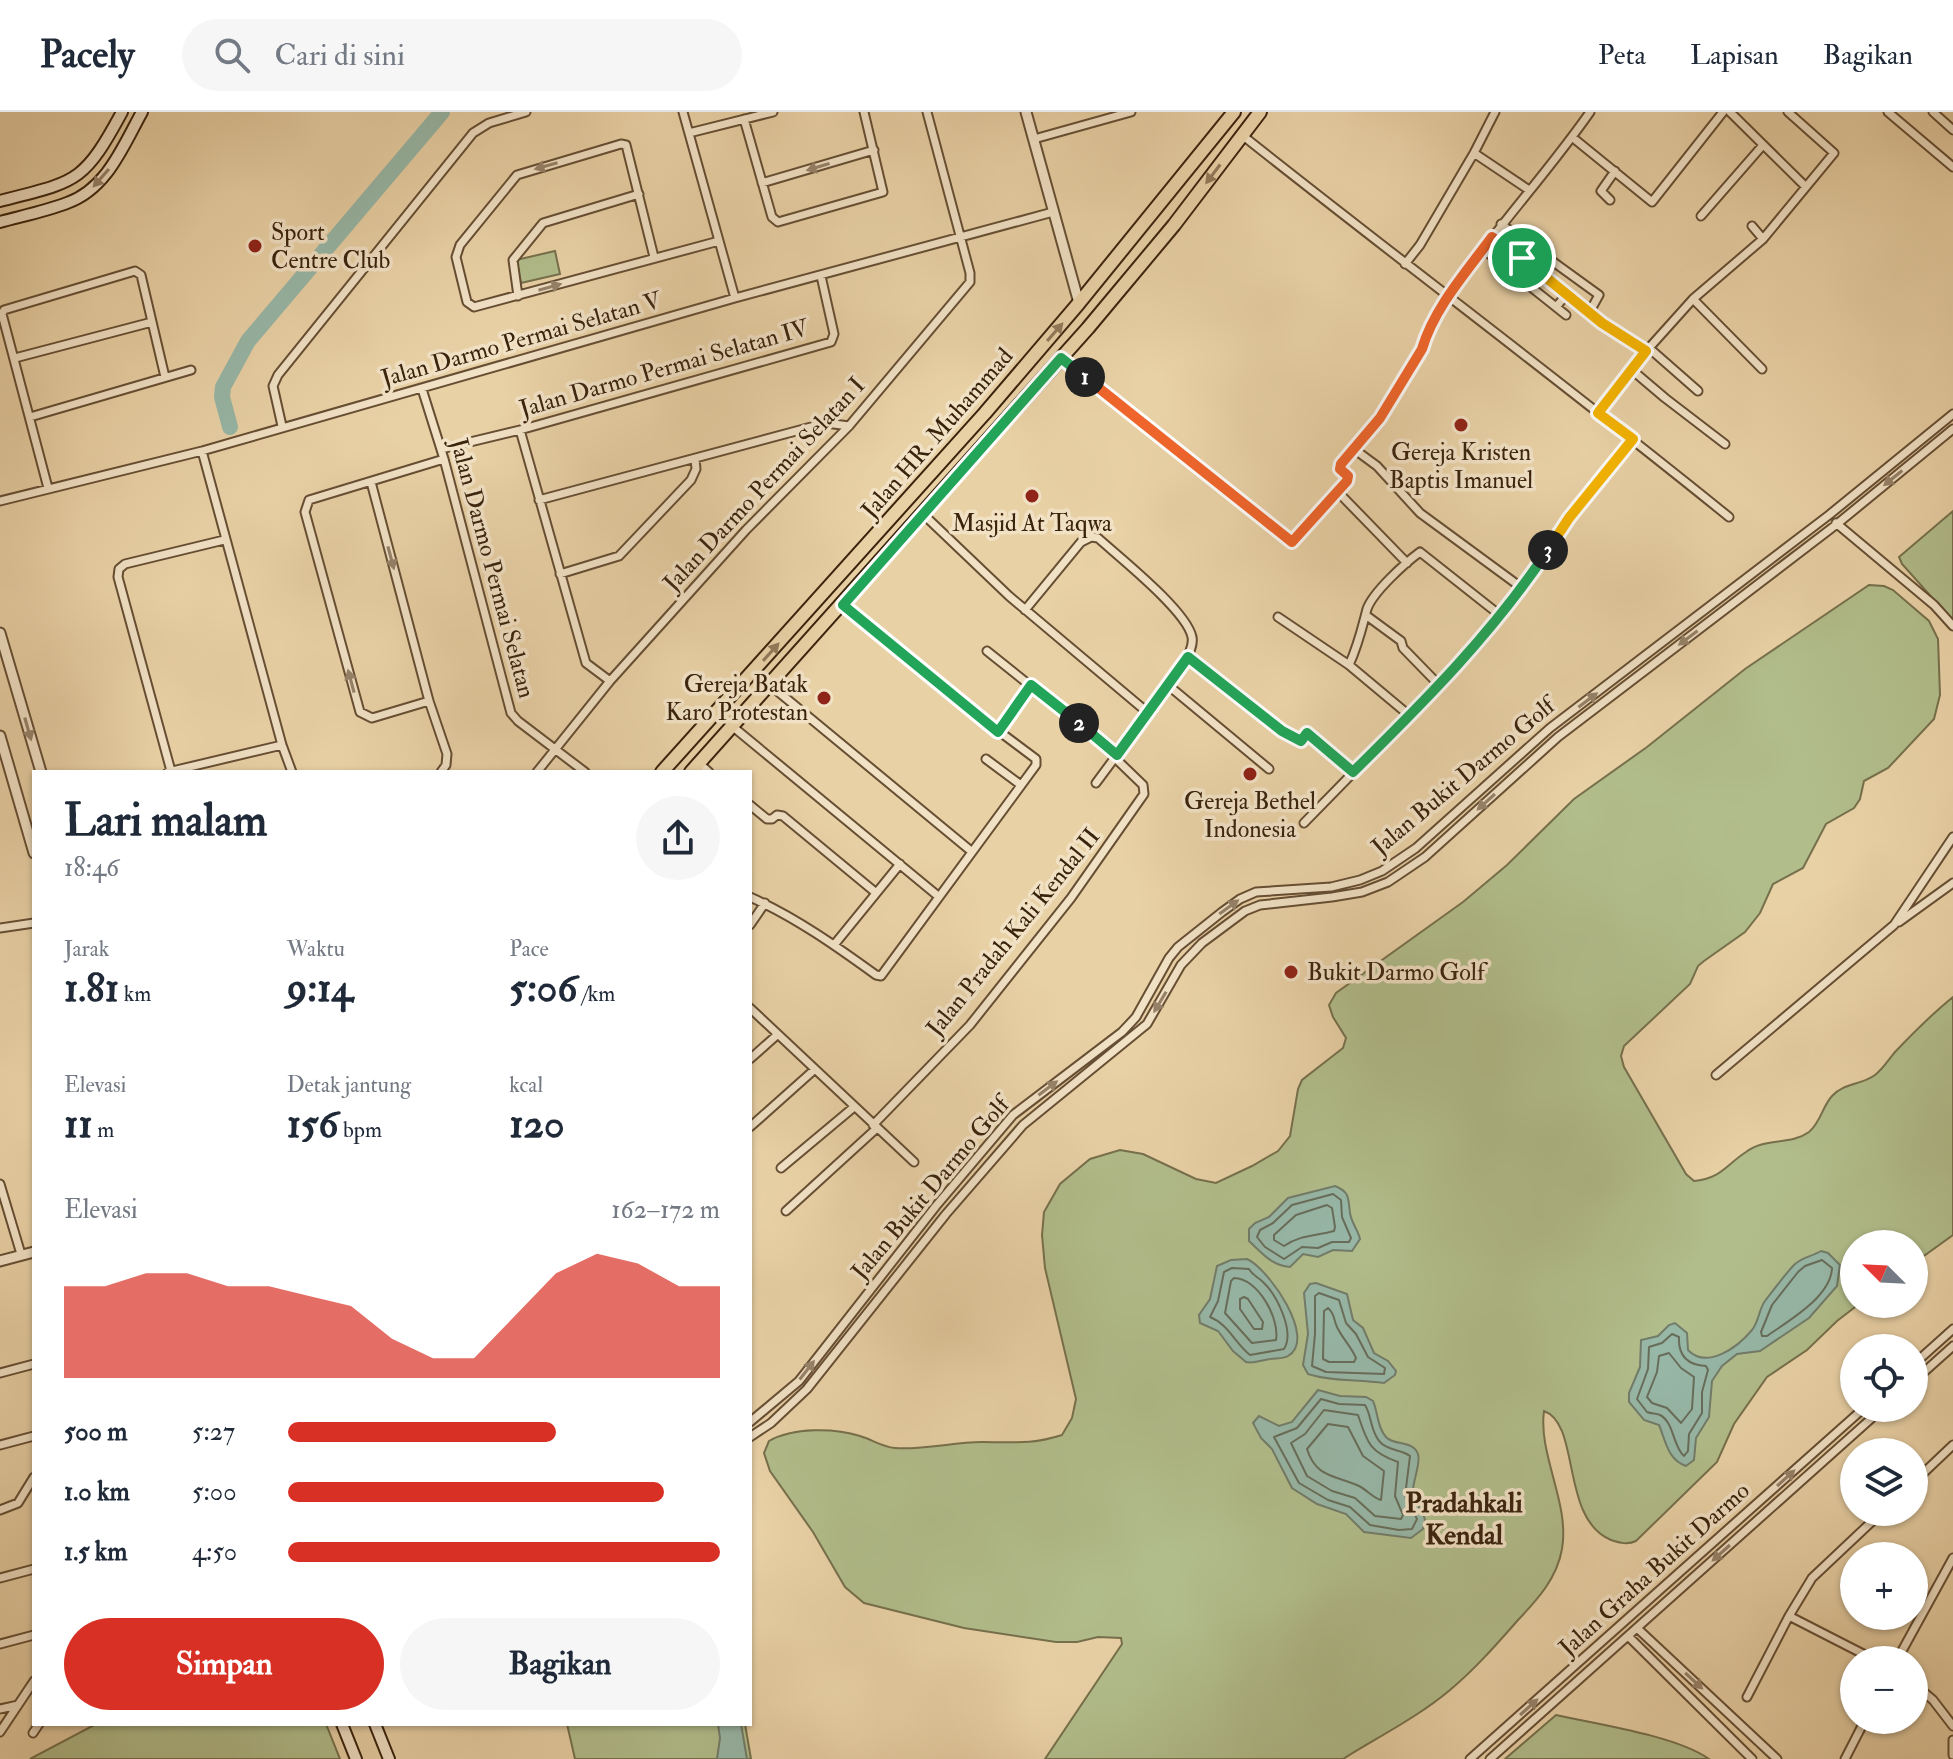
<!DOCTYPE html>
<html lang="id">
<meta charset="utf-8">
<style>
:root{--surface:#fff;--page:#f6f6f7;--text:#1f2937;--muted:#747a83;--line:#e0e1e3;--accent:#d93025}
body{margin:0;font-family:"IM FELL Double Pica",serif;background:var(--page);color:var(--text);height:100vh;display:flex;flex-direction:column;font-size:30px;white-space:nowrap}
*{box-sizing:border-box;margin:0}
p{font-size:26px;color:var(--muted)}
.icon{flex:none;width:44px;height:44px;fill:none;stroke:currentColor;stroke-width:2;stroke-linecap:round;stroke-linejoin:round}
.map{position:relative;flex:1;overflow:hidden}
.drawer{position:absolute;left:32px;top:658px;width:720px;height:956px;display:flex;flex-direction:column;background:var(--surface);border-radius:0px;box-shadow:0 2px 6px #0004}
.drawer>*{flex:none}
.needle{width:52px;rotate:294deg}
.fabs{position:absolute;left:1840px;top:1118px;display:grid;gap:16px}
.fabs a{display:grid;place-items:center;width:88px;height:88px;border-radius:50%;background:var(--surface);box-shadow:0 2px 6px #0004;font-size:40px}
.pin{position:absolute;display:grid;place-items:center;width:68px;height:68px;color:#fff;margin:-34px;border:4px solid #fff;border-radius:50%;box-shadow:0 2px 8px #0007}
.km{position:absolute;width:40px;height:40px;margin:-20px;border-radius:50%;background:#222;color:#fff;font-size:22px;line-height:40px;text-align:center}
.round{display:grid;place-items:center;flex:none;width:84px;height:84px;border-radius:42px;background:var(--page)}
.overview{display:flex;align-items:center;justify-content:space-between;height:136px;padding:0 32px}
h1{font-size:44px;font-weight:700;line-height:60px}
.metrics{display:grid;grid-template-columns:repeat(3,1fr);gap:12px;height:136px;padding:8px 32px}
.metrics div{display:grid;align-content:center}
.metrics b{font-size:40px;font-weight:700}
.metrics small{font-size:22px;font-weight:400}
.metrics p{font-size:22px}
.chart{height:224px;padding:16px 32px}
.chart p{display:flex;justify-content:space-between}
.chart svg{width:100%;height:144px;margin-top:8px;fill:var(--accent);opacity:.7}
.cta{display:flex;gap:16px;margin-top:auto;padding:16px 32px}
.cta a{flex:1;height:92px;border-radius:48px;background:var(--accent);color:#fff;font-size:32px;font-weight:700;line-height:92px;text-align:center}
.cta a+a{background:var(--page);color:var(--text)}
ul{padding:0 32px;list-style:none;font-size:26px}
li{display:grid;grid-template-columns:128px 96px 1fr;align-items:center;height:60px}
li i{height:20px;border-radius:10px;background:var(--accent)}
header{display:flex;align-items:center;gap:48px;box-sizing:border-box;height:112px;padding:0 40px;background:var(--surface);border-bottom:2px solid var(--line)}
header strong{font-size:38px}
nav{display:flex;gap:44px;margin-inline-start:auto;font-size:28px}
.search{width:560px;height:72px;background:var(--page);display:flex;align-items:center;gap:20px;box-sizing:border-box;padding:0 28px;border-radius:44px;color:var(--muted);font-size:30px}
.map>svg:first-child{display:block}
</style>
<header>
<strong>Pacely</strong>
<div class="search"><svg class="icon" aria-label="search" viewBox="0 0 24 24"><circle cx="10" cy="10" r="6"/><path d="M15 15l6 6"/></svg>Cari di sini</div>
<nav><a>Peta</a><a>Lapisan</a><a>Bagikan</a></nav>
</header>
<div class="map">
<svg width="1953" height="1647" viewBox="0 0 1953 1647">
<rect width="100%" height="100%" fill="#e9d1a6"/>
<filter id="stains"><feTurbulence type="fractalNoise" baseFrequency=".0025" numOctaves="4"/><feColorMatrix values="0 0 0 0 .2 0 0 0 0 .09 0 0 0 0 .02 0 0 0 .5 -.17"/></filter>
<radialGradient id="worn" r=".72"><stop offset=".6" stop-color="#630" stop-opacity="0"/><stop offset="1" stop-color="#630" stop-opacity=".3"/></radialGradient>
<path fill="#b1bd8b" stroke="#76704c" stroke-width="2" d="M555 139 560 162 521 171 516 148Z
M1953 399V509L1902 452 1899 445Z
M1869 473 1884 474 1893 478 1929 509 1938 527 1940 583 1934 607 1888 656 1864 669 1860 687 1854 696 1826 712 1803 756 1773 772 1760 801 1745 820 1704 849 1698 854 1690 872 1624 934 1621 944 1624 955 1686 1062 1694 1069C1720 1067 1726 1053 1746 1040 1765 1025 1790 1034 1809 1020 1821 1010 1822 995 1832 984 1843 971 1862 973 1875 963 1883 957 1889 947 1895 940 1914 920 1932 902 1953 885V1123L1914 1151V1132H1854V1192H1859L1837 1209 1807 1238 1767 1265 1734 1312 1717 1350 1636 1429C1628 1433 1620 1431 1611 1428 1560 1407 1581 1312 1544 1299 1538 1343 1570 1391 1562 1437 1557 1466 1538 1487 1518 1508 1497 1532 1475 1557 1450 1578 1418 1605 1378 1625 1343 1647H1045L1122 1532 1121 1526 1098 1525 1077 1530H1056L964 1516 864 1491 845 1475 813 1420 770 1359 764 1341 769 1329C793 1315 835 1316 860 1324 873 1328 882 1335 895 1336 925 1338 953 1330 982 1330 1013 1330 1031 1333 1062 1323L1072 1306 1076 1287 1045 1156 1042 1123 1044 1100 1060 1072 1090 1047 1120 1038 1143 1042 1196 1067 1216 1071 1252 1054 1278 1039 1290 1024 1298 977 1302 968 1343 936 1346 926 1333 905 1329 893 1336 881 1463 790 1507 753 1574 687 1647 635 1745 557Z
M1556 1603C1597 1612 1677 1624 1709 1647H1505Z
M96 1612H326L340 1647H30Z
M567 1612H745L751 1647H575Z"/>
<path fill="#97b7a7" stroke="#727c69" stroke-width="2" d="M1335 1074C1350 1080 1348 1086 1350 1101 1351 1110 1358 1118 1360 1127L1352 1139 1333 1138 1318 1145 1303 1142 1290 1155C1272 1154 1262 1141 1249 1129V1117L1255 1111 1269 1105 1288 1086Z
M1821 1139 1828 1141 1840 1153 1837 1174 1809 1206 1760 1239 1737 1242 1722 1254 1712 1269 1709 1305 1696 1326 1694 1348 1686 1354C1668 1348 1666 1330 1659 1313L1644 1308 1629 1290V1281L1640 1255 1641 1228 1658 1224 1669 1213 1675 1211 1687 1221 1688 1238C1707 1258 1738 1235 1752 1218 1759 1209 1759 1197 1765 1189 1774 1177 1784 1164 1793 1154 1801 1145 1811 1145 1821 1139Z
M1247 1147C1268 1156 1318 1227 1288 1244 1283 1247 1276 1246 1270 1247 1261 1248 1254 1252 1246 1250L1233 1239 1218 1219 1200 1211 1199 1203 1210 1187 1217 1154 1231 1148Z
M1316 1171 1347 1182 1353 1208 1363 1216 1374 1241 1388 1249 1396 1259 1395 1263 1384 1271C1358 1267 1333 1270 1308 1262L1303 1253 1308 1222 1304 1181 1310 1172Z
M1318 1278 1340 1284 1366 1285 1373 1289C1378 1300 1377 1315 1386 1325 1394 1334 1413 1328 1418 1342 1421 1351 1413 1368 1413 1379 1413 1390 1423 1397 1425 1408L1423 1417 1411 1426 1364 1420 1346 1402 1317 1392 1292 1376 1272 1337 1261 1326 1253 1311 1259 1304 1279 1314 1292 1310Z
M718 1612H741L747 1647H717L720 1626Z"/>
<g fill="none" stroke-linecap="round" stroke-linejoin="round">
<path stroke="#686d5a" stroke-width="2" d="M1333 1082 1341 1088 1342 1105 1351 1126 1349 1130H1332L1318 1136 1302 1135 1284 1147 1265 1135 1257 1125 1260 1118 1273 1111 1292 1093Z
M1327 1093 1332 1096 1335 1115 1334 1119C1315 1124 1300 1123 1284 1134L1274 1128V1123L1296 1103Z
M1822 1148 1832 1156C1831 1185 1788 1209 1767 1224H1762L1761 1220 1772 1193 1798 1160 1805 1154Z
M1232 1156 1249 1157C1253 1164 1258 1165 1263 1170 1277 1183 1295 1220 1284 1237L1250 1243C1235 1231 1228 1212 1210 1205L1218 1189 1224 1160Z
M1234 1166C1258 1166 1280 1207 1276 1228L1252 1231 1225 1201 1231 1169Z
M1319 1181 1339 1188 1346 1211 1356 1222 1368 1245 1385 1256 1384 1262 1326 1260 1312 1254 1315 1222V1184Z
M1244 1185 1248 1187 1263 1210 1262 1217H1254L1240 1197V1187Z
M1328 1196C1335 1202 1333 1206 1337 1215 1342 1226 1351 1234 1356 1246L1354 1250H1329L1323 1247 1324 1199Z
M1672 1222 1679 1225C1678 1244 1688 1253 1706 1254L1708 1258 1702 1280V1301L1689 1322 1688 1339 1684 1344C1673 1335 1674 1310 1660 1303 1656 1301 1652 1302 1647 1300L1637 1287 1648 1257 1649 1235 1662 1231Z
M1669 1241 1681 1256 1694 1265 1692 1297 1681 1311 1667 1296 1652 1291 1647 1285 1657 1260 1659 1244Z
M1321 1287 1339 1292 1365 1293C1372 1304 1370 1319 1380 1330 1388 1339 1401 1337 1410 1344L1405 1384 1417 1407 1412 1417 1399 1418 1370 1413 1350 1395 1328 1388 1299 1371 1274 1325 1297 1316Z
M1324 1298 1358 1303C1367 1330 1369 1340 1398 1350L1395 1384 1403 1403 1401 1407 1375 1404 1355 1386 1332 1379 1307 1364 1291 1331 1305 1322Z
M1328 1312 1348 1315 1363 1344 1384 1359 1381 1388C1373 1386 1367 1378 1359 1374 1335 1363 1316 1366 1307 1337Z"/>
<path stroke="#97b7a7" stroke-width="16" d="M230 315 222 285 223 275 248 229 442 0"/>
<defs>
<path id="minor" d="M683 0 735 186
M1730 0 1806 75
M1888 0 1953 55
M1933 0 1953 18
M744 7 772 105 778 110 883 80 864 0
M689 21 773 0
M1242 23C1403 151 1569 275 1729 405
M1572 25 1652 90 1723 0
M1034 27 1131 0
M1474 41 1529 78
M762 71 874 38
M1610 88 1601 79 1615 59
M1701 104 1763 33
M1501 112 1599 183 1589 201
M1492 125C1544 162 1591 206 1646 239
M1763 127 1834 41 1788 0
M1483 137 1556 195 1567 182
M654 145 626 33 621 32 517 63 460 133 456 145 467 190 474 195 719 129
M1405 152 1420 133 1474 41 1495 0
M518 184 513 148 543 111 639 82
M1693 187 1762 257
M1556 195 1566 203
M1649 236 1698 279
M15 246 152 210
M1061 246 1292 430 1347 369 1348 364 1340 357 1341 352 1380 306 1422 237C1430 209 1449 186 1465 162 1505 106 1551 56 1590 0
M1632 258 1665 286 1725 332
M422 277 444 347 511 601 518 609 585 660
M1598 301 1649 236 1693 187 1763 127 1752 114
M30 305 191 258
M282 314 273 274 278 263 473 21 489 11 526 0
M520 318 586 551 610 569
M441 337 520 318 831 230 834 222 821 164
M1354 337 1377 354 1420 401 1522 476
M202 339 282 633 292 660
M371 370 429 589 447 642 446 653 441 660
M48 376 2 202 4 198 135 159 141 163 165 265
M1338 380 1407 451
M539 388 826 311 849 314
M0 389 202 339 735 186 1053 100
M923 402 1009 484 1147 600
M1836 411 1934 493 1953 514
M560 462 619 444 691 368 696 357 695 347
M1025 498 1081 430 1091 425 1098 426C1119 445 1187 499 1192 525 1194 534 1187 546 1183 554L1096 671
M1367 504 1401 529 1403 536 1440 574
M1278 505 1349 553 1410 604
M987 539 1117 643
M1188 545 1282 619 1301 629 1307 621 1353 660
M1349 553C1358 534 1362 516 1367 497 1373 480 1405 451 1420 440L1501 504
M770 573 971 739
M1169 574 1269 657
M429 589 372 606 360 600 305 400 309 388 444 347
M732 614 938 784
M998 620 1031 573
M986 647 1021 673
M699 651 709 660
M171 659 118 465 119 457 125 452 224 428
M168 660 282 633
M537 660 610 569 746 418 849 314 970 170V161L927 0
M750 693 767 707H772L777 703 783 704 875 780
M1304 711 1477 534 1522 476 1569 406 1633 327
M750 785C795 805 836 834 876 863L881 864 1036 653V647L984 608 843 493
M1899 810 1953 771
M750 813 765 791
M0 816 34 811
M834 833 900 752
M750 896 914 1050
M750 947 777 923
M1716 963 1894 813 1953 725
M873 1013 970 913 1071 786 1144 682 1143 673 1115 646
M750 1015 814 958
M781 1056 854 995
M0 1072 21 1142
M786 1099 877 1016
M1914 1252 1953 1217
M0 1261 34 1252
M1914 1269 1953 1234
M750 1310 799 1269 936 1094 1013 1003 1122 920 1136 905 1169 846 1178 835 1222 800 1240 787 1256 780 1331 775 1360 768 1382 759 1416 736 1550 616 1829 403 1953 302
M750 1325 771 1311 807 1277 946 1102 1023 1013 1147 912 1181 853 1202 831 1245 799 1260 793 1332 785 1362 780 1388 770 1425 745 1558 625 1837 412 1953 317
M0 1333 34 1324
M1914 1370 1953 1333
M0 1398 18 1391 34 1365
M0 1466 34 1457
M1789 1504 1875 1548
M1637 1516 1777 1647
M1628 1524 1752 1647
M0 1532 34 1523
M1897 1548 1953 1446
M1914 1572 1933 1588 1953 1614
M1747 1585 1789 1504 1812 1466 1882 1400
M0 1597 18 1593
M0 1620 34 1569
M33 1621 39 1612
M1953 1628V1643
M1470 1647 1864 1296
M1490 1647 1883 1296
M1845 1647 1865 1608"/>
<path id="tertiary" d="M1026 0 1079 191
M0 521 41 660
M0 624 34 741
M0 1149 34 1140"/>
<path id="secondary" d="M0 89C77 69 83 72 122 0
M0 110C22 104 46 99 67 91 107 77 123 34 142 0
M342 1612 356 1647
M375 1612 389 1647"/>
<path id="primary" d="M662 660 985 301 1079 191 1234 0
M691 660 1088 216 1174 113 1260 0"/>
</defs>
<use href="#minor" stroke="#664e33" stroke-width="11"/>
<use href="#tertiary" stroke="#664e33" stroke-width="13"/>
<use href="#secondary" stroke="#3a230d" stroke-width="14"/>
<use href="#primary" stroke="#3a230d" stroke-width="16"/>
<use href="#minor" stroke="#f1e1c5" stroke-width="7"/>
<use href="#tertiary" stroke="#f1e1c5" stroke-width="9"/>
<use href="#secondary" stroke="#f1e1c5" stroke-width="10"/>
<use href="#primary" stroke="#e9d1a6" stroke-width="12"/>
</g>
<defs><path id="oneway-solid" d="M-6-.8H1V-3.2L6.5 0L1 3.2V.8H-6Z" transform="scale(2)"/></defs>
<g fill="#968269">
<use href="#oneway-solid" transform="translate(546 54) rotate(164)"/>
<use href="#oneway-solid" transform="translate(818 55) rotate(163)"/>
<use href="#oneway-solid" transform="translate(101 66) rotate(131)"/>
<use href="#oneway-solid" transform="translate(550 175) rotate(-16)"/>
<use href="#oneway-solid" transform="translate(1893 366) rotate(141)"/>
<use href="#oneway-solid" transform="translate(391 446) rotate(75)"/>
<use href="#oneway-solid" transform="translate(1688 526) rotate(143)"/>
<use href="#oneway-solid" transform="translate(351 569) rotate(-105)"/>
<use href="#oneway-solid" transform="translate(1588 588) rotate(-37)"/>
<use href="#oneway-solid" transform="translate(28 617) rotate(74)"/>
<use href="#oneway-solid" transform="translate(1486 690) rotate(138)"/>
<use href="#oneway-solid" transform="translate(1229 795) rotate(-36)"/>
<use href="#oneway-solid" transform="translate(1160 890) rotate(121)"/>
<use href="#oneway-solid" transform="translate(1048 976) rotate(-37)"/>
<use href="#oneway-solid" transform="translate(807 1258) rotate(-52)"/>
<use href="#oneway-solid" transform="translate(1786 1366) rotate(-42)"/>
<use href="#oneway-solid" transform="translate(1721 1441) rotate(138)"/>
<use href="#oneway-solid" transform="translate(1694 1569) rotate(43)"/>
<use href="#oneway-solid" transform="translate(1529 1595) rotate(-42)"/>
</g>
<g fill="#927a5a">
<use href="#oneway-solid" transform="translate(1213 62) rotate(127)"/>
<use href="#oneway-solid" transform="translate(1055 220) rotate(-49)"/>
<use href="#oneway-solid" transform="translate(771 540) rotate(-48)"/>
</g>
<g fill="none" stroke-linecap="round" stroke-linejoin="round">
<defs>
<path id="split-1" d="M1085 265 1292 430 1347 369 1348 364 1340 357 1341 352 1380 306 1422 237C1434 196 1467 159 1492 125L1522 146"/>
<path id="split-2" d="M1079 611 1031 573 998 620 843 493 1061 246 1085 265"/>
<path id="split-3" d="M1079 611 1117 643 1188 545 1282 619 1301 629 1307 621 1353 660C1424 590 1493 521 1548 438"/>
<path id="split-4" d="M1522 146 1602 211 1646 239 1598 301 1633 327 1569 406 1548 438"/>
</defs>
<use href="#split-1" stroke="#fff" stroke-width="16"/>
<use href="#split-2" stroke="#fff" stroke-width="16"/>
<use href="#split-3" stroke="#fff" stroke-width="16"/>
<use href="#split-4" stroke="#fff" stroke-width="16"/>
<use href="#split-1" stroke="#f0652b" stroke-width="10"/>
<use href="#split-2" stroke="#22a559" stroke-width="10"/>
<use href="#split-3" stroke="#22a559" stroke-width="10"/>
<use href="#split-4" stroke="#f5b400" stroke-width="10"/>
</g>
<g fill="#8f2418" stroke="#f1e1c5" stroke-width="3">
<circle cx="255" cy="134" r="8"/>
<circle cx="1461" cy="313" r="8"/>
<circle cx="1032" cy="384" r="8"/>
<circle cx="824" cy="586" r="8"/>
<circle cx="1250" cy="662" r="8"/>
<circle cx="1291" cy="860" r="8"/>
</g>
<g text-anchor="middle" stroke-width="7" stroke-linejoin="round" paint-order="stroke">
<g font-size="24" fill="#3a230d" stroke="#f1e1c5">
<text x="271" y="128" text-anchor="start">Sport<tspan x="271" dy="28">Centre Club</tspan></text>
<text x="1461" y="348">Gereja Kristen<tspan x="1461" dy="28">Baptis Imanuel</tspan></text>
<text x="1032" y="419">Masjid At Taqwa</text>
<text x="808" y="580" text-anchor="end">Gereja Batak<tspan x="808" dy="28">Karo Protestan</tspan></text>
<text x="1250" y="697">Gereja Bethel<tspan x="1250" dy="28">Indonesia</tspan></text>
<text x="1307" y="868" text-anchor="start">Bukit Darmo Golf</text>
</g>
<g font-size="24" fill="#3a230d" stroke="#f1e1c5">
<text transform="translate(521 227) rotate(-16)" y="8">Jalan Darmo Permai Selatan V</text>
<text transform="translate(664 256) rotate(-16)" y="8">Jalan Darmo Permai Selatan IV</text>
<text transform="translate(937 321) rotate(-49)" y="8">Jalan HR. Muhammad</text>
<text transform="translate(764 372) rotate(-47)" y="8">Jalan Darmo Permai Selatan I</text>
<text transform="translate(493 456) rotate(75)" y="8">Jalan Darmo Permai Selatan</text>
<text transform="translate(1463 664) rotate(-40)" y="8">Jalan Bukit Darmo Golf</text>
<text transform="translate(1013 820) rotate(-51)" y="8">Jalan Pradah Kali Kendal II</text>
<text transform="translate(930 1076) rotate(-50)" y="8">Jalan Bukit Darmo Golf</text>
<text transform="translate(1654 1457) rotate(-42)" y="8">Jalan Graha Bukit Darmo</text>
</g>
<g font-size="28" font-weight="bold" fill="#3a230d" stroke="#f1e1c5">
<text x="1464" y="1400">Pradahkali<tspan x="1464" dy="32">Kendal</tspan></text>
</g>
</g>
<rect width="100%" height="100%" filter="url(#stains)"/>
<rect width="100%" height="100%" fill="url(#worn)"/>
</svg>
<div class="fabs">
<a><svg class="needle" viewBox="-14 -14 28 28"><path d="M0-13l5 13h-10z" fill="#e53935"/><path d="M0 13l5-13h-10z" fill="#747a83"/></svg></a>
<a><svg class="icon" aria-label="locate" viewBox="0 0 24 24"><circle cx="12" cy="12" r="6"/><path d="M12 2v4M12 18v4M2 12h4M18 12h4"/></svg></a>
<a><svg class="icon" aria-label="layers" viewBox="0 0 24 24"><path d="M12 4l9 5-9 5-9-5zM3 14l9 5 9-5"/></svg></a>
<a>+</a>
<a>−</a>
</div>
<div class="pin" style="left:1522px;top:146px;background:#1e9e55"><svg class="icon" aria-label="arrive" viewBox="0 0 24 24"><path d="M6 21V4h12l-3 4 3 4H6"/></svg></div>
<b class="km" style="left:1085px;top:265px">1</b>
<b class="km" style="left:1079px;top:611px">2</b>
<b class="km" style="left:1548px;top:438px">3</b>
<section class="drawer">
<div class="overview"><div><h1>Lari malam</h1><p>18:46</p></div><a class="round"><svg class="icon" aria-label="share" viewBox="0 0 24 24"><path d="M12 15V3M7 8l5-5 5 5M5 13v7h14v-7"/></svg></a></div>
<div class="metrics">
<div><p>Jarak</p><b>1.81<small> km</small></b></div>
<div><p>Waktu</p><b>9:14</b></div>
<div><p>Pace</p><b>5:06<small> /km</small></b></div>
</div>
<div class="metrics">
<div><p>Elevasi</p><b>11<small> m</small></b></div>
<div><p>Detak jantung</p><b>156<small> bpm</small></b></div>
<div><p>kcal</p><b>120</b></div>
</div>
<div class="chart"><p><span>Elevasi</span>162–172 m</p>
<svg viewBox="0 0 160 44" preserveAspectRatio="none"><path d="M0 44V16L10 16L20 12L30 12L40 16L50 16L60 19L70 22L80 32L90 38L100 38L110 25L120 12L130 6L140 9L150 16L160 16V44z"/></svg>
</div>
<ul>
<li><b>500 m</b>5:27<i style="width:62%"></i></li>
<li><b>1.0 km</b>5:00<i style="width:87%"></i></li>
<li><b>1.5 km</b>4:50<i style="width:100%"></i></li>
</ul>
<div class="cta"><a>Simpan</a><a>Bagikan</a></div>
</section>
</div>
